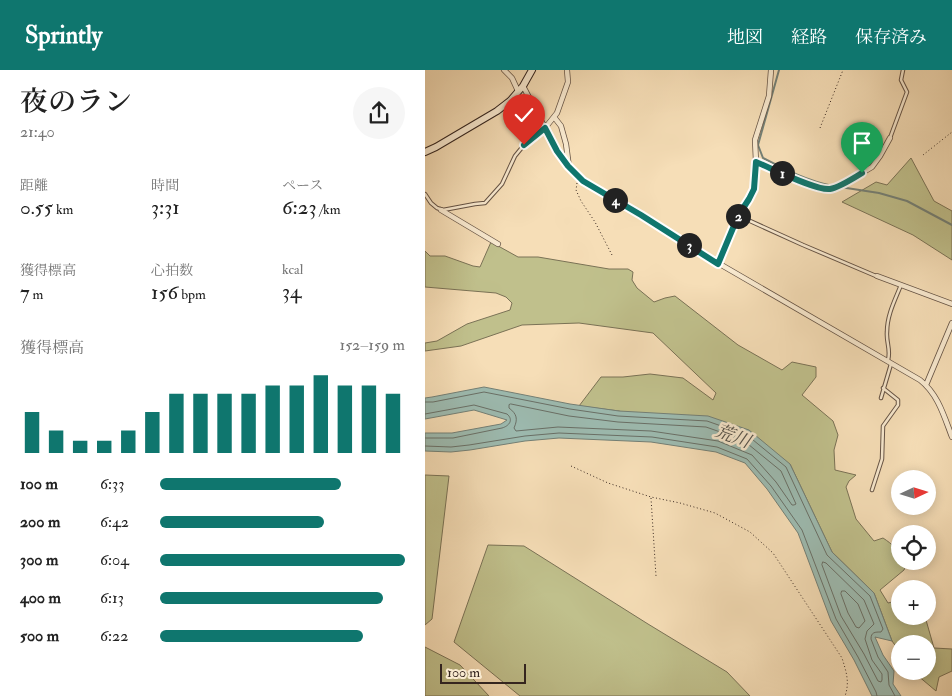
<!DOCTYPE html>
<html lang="ja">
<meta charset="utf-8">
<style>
:root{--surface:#fff;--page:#f6f6f6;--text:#222;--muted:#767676;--accent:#0f766e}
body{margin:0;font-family:"IM FELL Double Pica","Noto Serif JP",serif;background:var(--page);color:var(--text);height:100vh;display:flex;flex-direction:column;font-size:19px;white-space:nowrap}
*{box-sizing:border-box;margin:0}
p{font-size:16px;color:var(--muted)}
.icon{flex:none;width:28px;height:28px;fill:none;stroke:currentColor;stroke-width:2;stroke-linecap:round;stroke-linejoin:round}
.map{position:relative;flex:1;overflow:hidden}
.drawer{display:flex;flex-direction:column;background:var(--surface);width:425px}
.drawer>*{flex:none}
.needle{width:32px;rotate:86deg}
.buttons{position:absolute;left:466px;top:400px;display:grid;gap:10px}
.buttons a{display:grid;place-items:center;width:45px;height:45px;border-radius:50%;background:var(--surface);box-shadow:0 2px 12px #0003;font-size:25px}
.scale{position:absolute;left:15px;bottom:12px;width:86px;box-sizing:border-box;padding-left:5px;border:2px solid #35251f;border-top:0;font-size:14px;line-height:18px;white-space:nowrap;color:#35251f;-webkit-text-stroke:4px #f9ead0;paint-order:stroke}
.pin{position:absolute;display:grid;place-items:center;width:42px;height:42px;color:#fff;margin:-51px -21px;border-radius:50% 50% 50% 0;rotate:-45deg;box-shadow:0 0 5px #0007}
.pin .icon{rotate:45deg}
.km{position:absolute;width:25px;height:25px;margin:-12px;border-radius:50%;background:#222;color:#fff;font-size:14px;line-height:25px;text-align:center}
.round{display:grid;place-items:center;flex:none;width:52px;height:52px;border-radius:26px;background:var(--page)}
.overview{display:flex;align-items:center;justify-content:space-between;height:85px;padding:0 20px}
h1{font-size:28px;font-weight:600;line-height:38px}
.figures{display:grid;grid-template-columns:repeat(3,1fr);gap:8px;height:85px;padding:5px 20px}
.figures div{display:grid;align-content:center}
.figures b{font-size:21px;font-weight:600}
.figures small{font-size:14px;font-weight:400}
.figures p{font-size:14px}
.chart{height:140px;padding:10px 20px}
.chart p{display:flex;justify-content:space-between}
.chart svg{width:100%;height:90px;margin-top:5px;stroke:var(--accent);stroke-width:6}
ul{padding:0 20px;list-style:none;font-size:16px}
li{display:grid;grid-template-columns:80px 60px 1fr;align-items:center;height:38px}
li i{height:12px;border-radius:6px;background:var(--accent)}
header{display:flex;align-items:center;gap:30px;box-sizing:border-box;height:70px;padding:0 25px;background:var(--accent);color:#fff}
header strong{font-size:24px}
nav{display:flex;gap:28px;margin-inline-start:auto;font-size:18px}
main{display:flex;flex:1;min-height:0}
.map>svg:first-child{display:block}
</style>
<header>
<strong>Sprintly</strong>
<nav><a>地図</a><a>経路</a><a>保存済み</a></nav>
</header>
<main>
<section class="drawer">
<div class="overview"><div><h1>夜のラン</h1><p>21:40</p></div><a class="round"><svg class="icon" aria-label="share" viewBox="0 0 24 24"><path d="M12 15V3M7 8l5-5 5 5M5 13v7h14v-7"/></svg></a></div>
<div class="figures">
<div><p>距離</p><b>0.55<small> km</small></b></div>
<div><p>時間</p><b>3:31</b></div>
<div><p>ペース</p><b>6:23<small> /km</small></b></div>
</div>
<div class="figures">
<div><p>獲得標高</p><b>7<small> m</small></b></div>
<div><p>心拍数</p><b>156<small> bpm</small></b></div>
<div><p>kcal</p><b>34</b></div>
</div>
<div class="chart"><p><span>獲得標高</span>152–159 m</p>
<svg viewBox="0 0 160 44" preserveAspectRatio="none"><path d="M5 44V24M15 44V33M25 44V38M35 44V38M45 44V33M55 44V24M65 44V15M75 44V15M85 44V15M95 44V15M105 44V11M115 44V11M125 44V6M135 44V11M145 44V11M155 44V15"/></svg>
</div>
<ul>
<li><b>100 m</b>6:33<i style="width:74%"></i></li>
<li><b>200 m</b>6:42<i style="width:67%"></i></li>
<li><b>300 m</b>6:04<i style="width:100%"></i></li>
<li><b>400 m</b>6:13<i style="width:91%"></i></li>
<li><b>500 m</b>6:22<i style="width:83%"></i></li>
</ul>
</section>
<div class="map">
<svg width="527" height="626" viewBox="0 0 527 626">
<rect width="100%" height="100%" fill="#f6deb7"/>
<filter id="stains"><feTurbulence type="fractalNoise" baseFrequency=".004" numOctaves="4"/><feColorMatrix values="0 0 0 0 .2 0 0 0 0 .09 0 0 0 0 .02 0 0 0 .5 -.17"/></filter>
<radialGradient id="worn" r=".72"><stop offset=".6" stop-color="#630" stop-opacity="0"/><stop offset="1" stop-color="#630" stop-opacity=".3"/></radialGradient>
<path fill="#c0c08c" stroke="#7a7256" d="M486 88 509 131 527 141V190L488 165 417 132 451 112 462 115Z
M66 172 93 187H113L184 199H203L208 202 207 210 212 218 229 232 240 228 250 226 313 275 357 300 367 292 391 297V307L377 325 408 351 413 365 409 380 410 400 431 405 424 411 421 417 431 449 449 471 458 468C467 474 475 480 475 491H479L481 495 479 500 455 520 463 533 475 530V546H502L503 534 505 540 501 550 509 578 527 579V601L514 607 511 621 492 605 489 601H502V574H475V582L467 571 449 523 407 482 365 394 194 341 154 336 176 307H198L225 304 258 308 288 330 291 323 228 263 154 253 97 255 36 276 0 281V273L12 271 42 254 85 240 87 233 81 227 71 223 0 217V181L5 186H20L48 196 55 197Z
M0 405 24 406 7 549 0 555Z
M63 475 99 476 223 554 302 602 325 626H95L29 572Z
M0 577 35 595 64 626H0Z"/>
<path fill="#9dbcb2" stroke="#738077" d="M59 317 145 334 194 341 283 346 324 360 365 394 407 482 449 523 467 571 450 567 458 585 469 601 468 614 476 626H447L429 590 406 551 373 463 342 419 320 393 291 382 226 372 134 368 100 371 45 380 26 382 0 381V363H27L76 354 82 350 49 340 0 349V328L7 327Z"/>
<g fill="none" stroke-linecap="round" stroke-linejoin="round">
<path stroke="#697068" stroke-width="1" d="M0 332H8L59 322 145 339 193 346 282 351 322 365 361 397 402 485 445 526 458 559 456 562C450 562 446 562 446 569L453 587 463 602 464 615 470 626
M86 334 144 346 193 352 281 357 318 370 356 401 371 434 369 435H367L351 412 327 385 293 371 226 361 133 357 91 361 89 358C93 349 92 344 84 338V335Z
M0 344 49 335 82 344C89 350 84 356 77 358L28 368H0
M0 376 26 377 44 375 100 366 134 363 227 367 292 377 322 389 346 416 377 460 411 549 433 587 451 622 452 626
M398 492 401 493 439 530 449 554 442 561 440 569 447 590 457 604V610L456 612 453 611 439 584 416 546 397 495Z
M417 521H420L433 534 440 551 434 558 431 557 423 543 416 524Z"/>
<path stroke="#738077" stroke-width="2" d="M354 0 333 75 338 88C361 100 383 111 408 116
M415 117 454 123 482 131 527 155"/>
<defs>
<path id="lane" d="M465 68 482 22 476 10 478 0
M0 124 6 133 12 138 18 140 50 134 60 133 77 114 90 86 99 75 120 58
M314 146 378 175 451 206
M463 290C466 280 461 272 462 262 462 245 470 230 476 215
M456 328 466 294
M447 420 457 389 458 356 473 335V330L458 318"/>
<path id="street" d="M79 0 87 8 93 21
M98 16 132 81 143 96 158 111 215 145 293 193 495 310C513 324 519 346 527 367
M129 47 136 56 141 74 144 97
M120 58 132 43 143 12 142 0
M437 77 455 86
M331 92 390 117 405 119 418 114 447 97 455 86 465 68
M16 140 73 174
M293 193 313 146 324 129 329 119 331 92 330 70 344 26 346 0
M452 206 527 234
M501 315 527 253"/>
<path id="secondary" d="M0 82 11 77 72 41 85 31 98 16 107 0"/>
</defs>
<use href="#lane" stroke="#655345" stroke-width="4.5"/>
<use href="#street" stroke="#655345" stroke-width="6"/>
<use href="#secondary" stroke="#35251f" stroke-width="8"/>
<path stroke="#35251f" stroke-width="1" stroke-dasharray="1 2.5" stroke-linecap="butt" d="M395 58 418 0
M498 85 527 62
M152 113 151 120 156 131 170 152 187 185
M146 396 183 413 226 427 255 433 290 443 325 462 348 483 417 588C421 601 425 612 420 626
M226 428 231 506"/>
<use href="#lane" stroke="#f9ead0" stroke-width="2.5"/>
<use href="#street" stroke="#f9ead0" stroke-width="4.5"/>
<use href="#secondary" stroke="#f9ead0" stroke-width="6"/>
</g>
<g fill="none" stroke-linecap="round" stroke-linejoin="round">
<defs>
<path id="route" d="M99 75 120 58 132 81 143 96 158 111 216 145 293 194 313 146 324 129 329 119 331 92C346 98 392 121 405 119 413 118 429 108 437 103"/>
</defs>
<use href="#route" stroke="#fff" stroke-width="10"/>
<use href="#route" stroke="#0f766e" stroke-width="6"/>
</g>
<g text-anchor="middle" stroke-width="5" stroke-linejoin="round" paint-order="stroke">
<g font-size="18" font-style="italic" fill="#54524b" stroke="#f9ead0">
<text transform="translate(308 366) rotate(21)" y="6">荒川</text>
</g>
</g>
<rect width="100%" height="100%" filter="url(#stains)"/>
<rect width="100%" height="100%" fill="url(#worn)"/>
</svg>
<div class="buttons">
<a><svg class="needle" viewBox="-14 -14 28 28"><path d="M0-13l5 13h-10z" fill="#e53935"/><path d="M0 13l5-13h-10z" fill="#767676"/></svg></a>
<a><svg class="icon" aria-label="locate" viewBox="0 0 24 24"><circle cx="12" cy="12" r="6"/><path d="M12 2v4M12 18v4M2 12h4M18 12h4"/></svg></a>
<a>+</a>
<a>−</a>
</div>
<div class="scale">100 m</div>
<div class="pin" style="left:437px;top:103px;background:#1e9e55"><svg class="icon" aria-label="arrive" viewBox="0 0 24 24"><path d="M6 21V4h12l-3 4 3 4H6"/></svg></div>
<div class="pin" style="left:99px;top:75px;background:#d93025"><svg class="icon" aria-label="check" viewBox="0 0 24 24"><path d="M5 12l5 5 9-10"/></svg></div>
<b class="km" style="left:357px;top:103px">1</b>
<b class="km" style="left:313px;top:146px">2</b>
<b class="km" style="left:264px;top:175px">3</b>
<b class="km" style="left:190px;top:130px">4</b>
</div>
</main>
